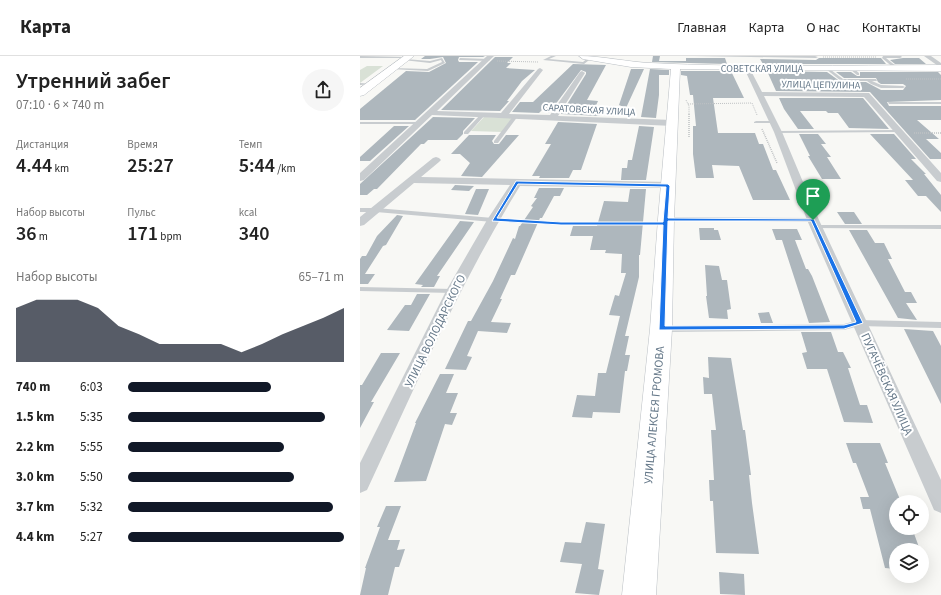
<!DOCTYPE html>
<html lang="ru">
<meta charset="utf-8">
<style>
:root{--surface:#fff;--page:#f6f6f6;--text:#222;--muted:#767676;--line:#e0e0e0;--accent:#111827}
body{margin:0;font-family:"Source Sans 3",sans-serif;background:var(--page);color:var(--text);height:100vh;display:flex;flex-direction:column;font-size:15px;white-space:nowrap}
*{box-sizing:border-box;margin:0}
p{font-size:13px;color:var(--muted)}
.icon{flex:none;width:22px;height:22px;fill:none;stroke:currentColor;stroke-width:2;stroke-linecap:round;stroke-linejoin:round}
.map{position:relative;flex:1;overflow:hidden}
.panel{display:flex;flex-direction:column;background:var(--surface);width:360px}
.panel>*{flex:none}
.fabs{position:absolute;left:529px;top:439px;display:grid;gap:8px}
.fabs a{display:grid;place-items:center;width:40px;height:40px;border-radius:50%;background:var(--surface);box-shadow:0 4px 16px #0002;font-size:20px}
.pin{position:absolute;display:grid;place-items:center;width:34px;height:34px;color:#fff;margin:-41px -17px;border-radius:50% 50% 50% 0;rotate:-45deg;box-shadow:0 0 4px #0007}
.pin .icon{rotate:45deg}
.round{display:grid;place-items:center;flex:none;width:42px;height:42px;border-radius:21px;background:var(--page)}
.summary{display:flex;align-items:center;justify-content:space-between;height:68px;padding:0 16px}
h1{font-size:22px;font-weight:600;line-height:30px}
.figures{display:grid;grid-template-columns:repeat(3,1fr);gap:6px;height:68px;padding:4px 16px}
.figures div{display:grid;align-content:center}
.figures b{font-size:20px;font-weight:600}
.figures small{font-size:11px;font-weight:400}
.figures p{font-size:11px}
.chart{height:112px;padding:8px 16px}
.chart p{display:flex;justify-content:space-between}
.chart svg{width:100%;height:72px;margin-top:4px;fill:var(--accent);opacity:.7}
ul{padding:0 16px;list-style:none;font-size:13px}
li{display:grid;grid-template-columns:64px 48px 1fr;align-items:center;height:30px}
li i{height:10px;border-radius:5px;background:var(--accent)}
header{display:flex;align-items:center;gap:24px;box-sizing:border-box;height:56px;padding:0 20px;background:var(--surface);border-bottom:1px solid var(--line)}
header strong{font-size:19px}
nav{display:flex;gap:22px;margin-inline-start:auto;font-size:14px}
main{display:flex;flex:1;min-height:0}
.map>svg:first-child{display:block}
</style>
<header>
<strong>Карта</strong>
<nav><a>Главная</a><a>Карта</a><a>О нас</a><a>Контакты</a></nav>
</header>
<main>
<section class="panel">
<div class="summary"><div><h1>Утренний забег</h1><p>07:10 · 6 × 740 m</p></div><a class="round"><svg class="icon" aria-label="share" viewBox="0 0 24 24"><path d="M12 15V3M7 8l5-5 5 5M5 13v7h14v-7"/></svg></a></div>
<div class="figures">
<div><p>Дистанция</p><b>4.44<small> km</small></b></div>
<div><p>Время</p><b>25:27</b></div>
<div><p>Темп</p><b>5:44<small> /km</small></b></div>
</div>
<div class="figures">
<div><p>Набор высоты</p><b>36<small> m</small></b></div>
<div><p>Пульс</p><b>171<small> bpm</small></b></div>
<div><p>kcal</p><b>340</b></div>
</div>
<div class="chart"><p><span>Набор высоты</span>65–71 m</p>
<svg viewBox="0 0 160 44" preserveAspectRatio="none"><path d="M0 44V11L10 6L20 6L30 6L40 11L50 22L60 27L70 33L80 33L90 33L100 33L110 38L120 33L130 27L140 22L150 17L160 11V44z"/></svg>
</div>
<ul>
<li><b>740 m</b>6:03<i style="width:66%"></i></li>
<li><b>1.5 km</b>5:35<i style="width:91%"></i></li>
<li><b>2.2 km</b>5:55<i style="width:72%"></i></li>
<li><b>3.0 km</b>5:50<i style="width:77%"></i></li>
<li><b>3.7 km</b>5:32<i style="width:95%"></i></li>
<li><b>4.4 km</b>5:27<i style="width:100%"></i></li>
</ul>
</section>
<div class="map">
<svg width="581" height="539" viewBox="0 0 581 539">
<rect width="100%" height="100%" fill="#f8f8f5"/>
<path fill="#d9e1d6" d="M7 10H23L0 27V14Z
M124 61 153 62 142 76 111 75Z"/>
<path fill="#aeb7bd" d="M65 0H125L123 1H99L98 4 99 6H118L55 64H0V53L46 15 69 16 86 7 83 1 70 3H61Z
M293 0H300L299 5H326V2H365L367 8 292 6Z
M135 1H153L147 7H151L146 12 175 14 162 25 147 45H149L140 55 81 54Z
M459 2H521L526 8H403L400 3 456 4Z
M543 2H559L566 8H535L530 4Z
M213 8 246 9 227 44 238 45 233 56H241L239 60 201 58 226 18V16L221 14 189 57 183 53 179 57 152 56 160 46H173Z
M271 13H284L266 52 259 49Z
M290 13 309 14V19H299V39L296 62 281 61Z
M321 15H371L384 42H353L358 77H395L399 88H403L413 114H416L430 144H393L379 110 352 109 354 122H336L333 98V70H336L333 39H330L327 20 321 19Z
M407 15 467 16 481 26H506L521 34H543L546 30 543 28H521L518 26 516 22H484L476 16H491L497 20H500V16H578L581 19V44L527 46 529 50H581V64H557L579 83H566L581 97V103H570L510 36 416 35Z
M419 42H503L529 73 489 72 478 57H468L466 55H440L454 73H438L424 53Z
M73 61 115 62 103 75V78L97 84H68L64 88H61L17 133H14L7 139H0V128Z
M198 66 237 68 221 114H213L209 122H179L180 120H172L191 88H185Z
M34 70H49L10 105H0V101Z
M279 70 294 71 286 124H261L262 112H267L268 104H272Z
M439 78H458L466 88H461L471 101H467L481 123H462L448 100H450Z
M510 78H534L556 103H551L566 118H564L581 139V156L566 140H558L545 124H553Z
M109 79H136L132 85 134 88H139L146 79H159L122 121 101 120 110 107 100 98H91Z
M95 129 114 130 109 135 91 134Z
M179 132H204L200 140H194L182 162H180L155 219H151L140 243H142L131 266 151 267 147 277 118 275 107 300 112 301 106 314 85 313 108 265H111L133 225 153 182 155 183 159 170H160L173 151 171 150 177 142H174Z
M116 133H129L118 159 105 158Z
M270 133H286L280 199H279V221L265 280H269L265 299H270L267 315H265L260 357 233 356 232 362 212 361 217 339 235 340 238 317H246L260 260 249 259 255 239 259 240 266 217H261L262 198 245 197 246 194H230L233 180H210L213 170H237L244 145 268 146Z
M477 156H494L502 168H485Z
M37 159 43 160 26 189 23 190 5 218H15L8 228H0V203L2 200H6L17 180Z
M100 165 114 166 77 220H80L74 231H61L63 229 55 228Z
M339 172H354V174H358L361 184H340Z
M412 173H437L442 184H435L446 213H448L452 220 470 266 449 267 422 184H416Z
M489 174H507L515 187H524L532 203H528L545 236H551L557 247H546L557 264 538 262Z
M345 209 359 210 362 224H367L371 253 367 254 368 263 349 262 346 240H347Z
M57 238H70L49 275 27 274 45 249H51Z
M409 256 413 267H401L398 257Z
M544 273 573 275 581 290V348Z
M441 276H471L478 296H483L491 312H488L500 349H507L513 367 484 366 467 313H447L442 297 447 296Z
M21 297H40L11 346H14L0 372V329H2Z
M348 301 371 302 383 374H385L391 419H389L392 447 399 498 356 497 353 445H350L349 424H354L351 374H356L352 338H344L343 321 349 322Z
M80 318H94L86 337H98L90 357H97L92 369 85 368 66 425 34 426 56 367H55Z
M486 387H520L528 407H525L541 446H536V472H552L560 494H536V513L525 512 510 453H503L500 441H509L496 407H493Z
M26 450H41L28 484H40L37 494 45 493 39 511H35L28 539H0L6 512H5L20 471H17Z
M226 466 245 468 238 513 244 514 239 539 215 537 222 508 200 506 205 486 221 487Z
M359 516 384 518 385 539 360 538Z"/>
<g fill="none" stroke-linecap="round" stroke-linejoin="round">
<defs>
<path id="secondary" d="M44 0H54L4 39 0 40V32Z
M219 0C243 0 267 6 291 7 388 12 485 9 581 9V15L320 13 314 163 312 273 296 539H262L290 273 298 163 311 13 271 11 223 3Z"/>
</defs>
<use href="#secondary" stroke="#babfc4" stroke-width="1"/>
<path stroke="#bfc2c4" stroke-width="1" stroke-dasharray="1 1" stroke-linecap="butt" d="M463 1H516
M137 5 178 6
M546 23H581
M326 44 329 50V59
M392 47 397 59
M328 48 392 47"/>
<path stroke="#bfc2c4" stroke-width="1.5" stroke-dasharray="1 1" stroke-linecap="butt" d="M329 58V81
M402 73 417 107
M554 77H581"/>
<path stroke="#bfc2c4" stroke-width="2" stroke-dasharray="1.5 1.5" stroke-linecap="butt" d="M146 164 201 167H293"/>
<path fill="#c8cccf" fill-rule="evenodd" d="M0 0 47 1 49 2H0Z
M191 0H196L189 3 223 6 230 0 233 1 224 8 183 4Z
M334 0H455L458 1 456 2Z
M523 0H541L542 1 540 2H526L537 11V13H535L522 2Z
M82 2 85 7 68 15 31 13 33 12 67 13 82 6 81 4 70 7 43 4 45 3 70 5Z
M100 2 128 3 130 4 128 5 99 4Z
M467 11 483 23H516L517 25H512L521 29 543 30 545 31 543 32H521L511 28 507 25H481L466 13Z
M490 11H492L499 17V19H497L490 13Z
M0 27 13 28 0 29Z
M528 46H581V48H529Z
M121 58 125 59 108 78H104V76Z
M154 59 158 60 138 87H134V85Z
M396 65H413L415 66 413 67H394V66Z
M0 66H59L61 67 59 68H0Z
M537 74 539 75V76L418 77 416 76 418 75Z
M0 152H16L133 162 136 164 133 166 16 156H0Z
M306 161 453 162 456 164 453 166 304 164 303 163Z
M456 169H581V173L454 172V170Z
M0 231 93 233 97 235 93 237 0 235Z
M499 264 581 266V272L499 270 484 274 302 276 298 273 302 270 484 268Z"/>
<path fill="#c8cccf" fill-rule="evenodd" d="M127 0H134L77 55 141 57 178 13 180 12 183 14 149 58 190 59 220 16 222 15 225 17 198 60 313 64 317 67 313 70 72 59 4 124 0 125V117Z
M564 0H571L581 7V12Z
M385 11H389L402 36 509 37 581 117V126L577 125 504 41 404 40 422 76 459 164 581 424V457L574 454 571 447 447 164 414 76 384 12Z
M76 101 79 102 81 104 79 106 61 121 308 126 313 129 308 132 160 130C100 227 55 331 7 434L0 437V407L86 235 127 164 150 129 54 127 4 169 0 170V161L73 102Z"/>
<use href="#secondary" fill="#fff" fill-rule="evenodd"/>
</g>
<path fill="#1a73e8" stroke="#fff" fill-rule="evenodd" d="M156 125 308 128 310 130 308 162 454 163 503 267 484 273 299 274 303 169H201L132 165ZM158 128 306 131 303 166H201L137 162ZM308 165H451L496 266 484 269 305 270Z"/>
<g text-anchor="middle" stroke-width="4" stroke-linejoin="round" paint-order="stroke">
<g font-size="10" fill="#657889" stroke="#fff">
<text x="402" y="16">СОВЕТСКАЯ УЛИЦА</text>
<text transform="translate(461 28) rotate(1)" y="4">УЛИЦА ЦЕПУЛИНА</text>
<text transform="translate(229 53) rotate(3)" y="4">САРАТОВСКАЯ УЛИЦА</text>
</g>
<g font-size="12" fill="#657889" stroke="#fff">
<text transform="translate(75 275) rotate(-64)" y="4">УЛИЦА ВОЛОДАРСКОГО</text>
<text transform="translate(527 328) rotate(66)" y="4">ПУГАЧЁВСКАЯ УЛИЦА</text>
<text transform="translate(294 359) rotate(-85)" y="4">УЛИЦА АЛЕКСЕЯ ГРОМОВА</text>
</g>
</g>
</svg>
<div class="fabs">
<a><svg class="icon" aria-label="locate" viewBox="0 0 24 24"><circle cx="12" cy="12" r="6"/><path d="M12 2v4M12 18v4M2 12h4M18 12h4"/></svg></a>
<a><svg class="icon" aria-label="layers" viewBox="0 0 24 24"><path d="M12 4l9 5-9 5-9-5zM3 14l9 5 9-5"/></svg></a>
</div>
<div class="pin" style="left:453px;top:164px;background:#1e9e55"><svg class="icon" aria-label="arrive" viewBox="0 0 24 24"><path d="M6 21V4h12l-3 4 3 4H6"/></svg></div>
</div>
</main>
